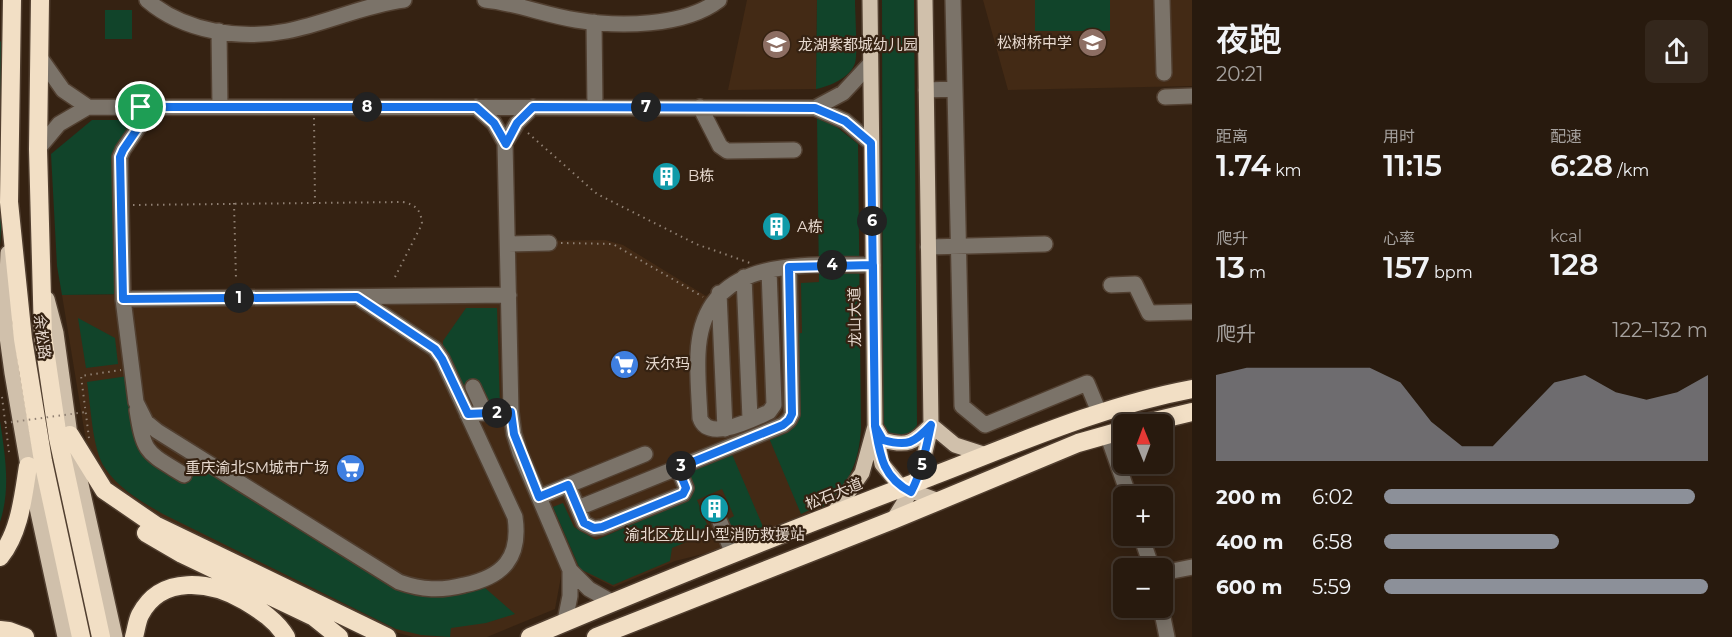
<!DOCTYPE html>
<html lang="zh">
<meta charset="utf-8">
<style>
:root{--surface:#281a0e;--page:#34271c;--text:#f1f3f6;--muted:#a5a19e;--line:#44382e;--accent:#8c9099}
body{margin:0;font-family:Montserrat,"Noto Sans SC",sans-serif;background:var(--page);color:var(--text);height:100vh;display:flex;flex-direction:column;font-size:22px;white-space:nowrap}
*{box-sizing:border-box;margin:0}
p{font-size:20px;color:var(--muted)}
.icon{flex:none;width:33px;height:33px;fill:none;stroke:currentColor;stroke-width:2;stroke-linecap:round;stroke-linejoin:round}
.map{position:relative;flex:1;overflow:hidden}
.side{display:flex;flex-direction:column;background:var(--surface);width:540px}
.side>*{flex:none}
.needle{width:39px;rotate:359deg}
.controls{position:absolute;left:1113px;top:414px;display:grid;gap:12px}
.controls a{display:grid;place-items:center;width:60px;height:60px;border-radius:9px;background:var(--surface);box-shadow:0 3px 15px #0003,0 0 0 2px var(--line);font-size:30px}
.pin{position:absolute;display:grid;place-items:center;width:51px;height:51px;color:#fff;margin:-26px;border:3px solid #fff;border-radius:50%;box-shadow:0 2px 6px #0007}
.km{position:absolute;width:30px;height:30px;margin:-15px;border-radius:50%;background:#222;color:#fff;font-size:16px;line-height:30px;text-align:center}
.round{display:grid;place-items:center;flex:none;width:63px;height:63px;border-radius:9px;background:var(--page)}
.overview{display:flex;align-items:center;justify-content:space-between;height:102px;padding:0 24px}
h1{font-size:33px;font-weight:600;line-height:45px}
.figures{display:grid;grid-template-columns:repeat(3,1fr);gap:9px;height:102px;padding:6px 24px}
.figures div{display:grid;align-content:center}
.figures b{font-size:30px;font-weight:600}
.figures small{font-size:16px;font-weight:400}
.figures p{font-size:16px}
.chart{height:168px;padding:12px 24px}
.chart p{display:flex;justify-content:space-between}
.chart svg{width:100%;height:108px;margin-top:6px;fill:var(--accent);opacity:.7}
ul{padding:0 24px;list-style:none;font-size:20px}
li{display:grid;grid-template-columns:96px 72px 1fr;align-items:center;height:45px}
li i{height:15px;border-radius:8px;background:var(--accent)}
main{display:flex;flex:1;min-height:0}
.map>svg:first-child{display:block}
</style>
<main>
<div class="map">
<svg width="1192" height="637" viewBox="0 0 1192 637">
<rect width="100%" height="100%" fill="#352212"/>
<path fill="#432a15" d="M747 0H817L816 89 728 90Z
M983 0H1192V86L1008 90Z
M605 240 623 245 706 296 718 286 742 271 768 262 819 258 820 509 719 550 675 561 614 587 579 570 529 455 521 431 519 407 516 241Z
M499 290 502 413 506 436 562 571 555 609 487 637H413L395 632 161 520 115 488 101 470 87 447 62 295Z"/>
<path fill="#11442a" d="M817 0H855C855 12 858 55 855 63 850 78 830 86 816 89Z
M882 0H914L917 425 909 436H892L883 424Z
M1035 0H1110V31H1035Z
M105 10H132V39H105Z
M0 41 2 43V208L0 246Z
M817 117 833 124 858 144 861 428C859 463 849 486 820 509V505L801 514 769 438 787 430 795 334 802 333 801 283 819 282Z
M92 120H152L126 159 128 294 62 295 57 266 51 154Z
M466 308H497L500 409 471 410 443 354V341Z
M78 318 115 338 118 364 86 368Z
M128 376 135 434 168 473 188 482 200 465 396 585 454 594 484 587 515 614 486 623 451 628 450 637 421 635 396 629 163 514C142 502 119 489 105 468 92 449 91 406 87 382Z
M0 421C5 455 11 488 0 522Z
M731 452 764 529 741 538 731 531 727 520 734 516 722 489 697 500 710 532 672 548 670 561 613 585 580 569 553 507 563 503 574 527 596 540 687 501 691 490 683 471Z"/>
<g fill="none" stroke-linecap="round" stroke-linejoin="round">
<defs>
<path id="minor" d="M147 0C184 32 241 40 287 31 327 23 364 5 404 0
M485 0C516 3 545 15 576 20 618 27 684 27 719 0
M953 0 962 406 985 425 1087 383 1099 412
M1162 0 1164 73
M594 22 595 107
M219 31 220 107
M39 56 63 90 88 107
M926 90 955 89
M1165 97 1192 96
M88 107 815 108 845 121 871 143
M141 107 142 122 123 150 120 157 123 299 136 402 146 422 157 431 399 582C422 590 441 591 464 585 503 577 521 558 515 517L442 359 435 349 357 297
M476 107 494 123 505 143 511 412 514 434 520 453 570 570V596L565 621
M700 107 720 146 727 151 794 150
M815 108 843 93 870 64
M505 143 517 123 533 107
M38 149 59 124 88 107
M508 244 549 243
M928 247 1045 244
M769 270 774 405 769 412C753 419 708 443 700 418 699 396 697 375 698 354 702 255 801 265 873 265
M744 277 750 419
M1111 285 1135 284 1149 313 1192 312
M719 293 725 429
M123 299 509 295
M473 387 485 413
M137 410C144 455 147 452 184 475
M467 414 511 412
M1107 434 1129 496
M568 485 584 523 594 528 602 527 683 494 686 488 678 468
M539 497 645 454
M578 508 766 432 783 425 789 420 792 414 789 267
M720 522 733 554
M1141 536 1152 568
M570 570 589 589 612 602
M1162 573 1192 567
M1161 608 1167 637"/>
<path id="major" d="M925 0 931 425 955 445 986 455
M8 253 5 322 12 373 28 466 65 637
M47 299 56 333 70 435 115 637
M876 428 883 440C907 447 914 443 931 425
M875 429 882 464 901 487 939 501
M833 514 862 473 875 426 870 0
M893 520C917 484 923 467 931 425"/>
<path id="highway" d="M12 0 9 202 23 339 43 461 81 637
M40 0 38 149 43 336 58 438 101 637
M1142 424 1192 412
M70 435 104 490 155 525 387 637
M146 533 182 554 314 617 339 637
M0 557C20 532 23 497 28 466
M0 630 9 631 25 637
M134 637C136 630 137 621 140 615 161 574 211 581 245 601 260 610 277 621 286 637
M530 637C662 581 796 528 930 477 1016 444 1101 406 1192 389
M596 637 893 520 1078 443 1124 430"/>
</defs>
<use href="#minor" stroke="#513f30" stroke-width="18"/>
<use href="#major" stroke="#513f30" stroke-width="18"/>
<use href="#highway" stroke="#513f30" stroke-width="21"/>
<path stroke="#908073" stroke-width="2" stroke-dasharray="1.5 4.5" stroke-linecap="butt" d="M314 118 315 203
M528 133 597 194 696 244 750 263
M234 203 236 279
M133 205 403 202C416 205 421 210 422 224L395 277
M561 243 613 244 703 297
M2 397 9 452
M89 438 81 376 121 370"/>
<use href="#minor" stroke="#7b7369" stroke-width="15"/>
<use href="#major" stroke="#d0c0ab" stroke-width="15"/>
<use href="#highway" stroke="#f2dfc5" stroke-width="18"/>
<path stroke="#908073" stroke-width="2" stroke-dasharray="1.5 4.5" stroke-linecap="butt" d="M5 423 86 412"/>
</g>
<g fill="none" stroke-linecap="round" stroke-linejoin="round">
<defs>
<path id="route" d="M141 107 142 122 123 150 120 157 123 299 357 297 435 349 442 359 468 414 511 412 514 434 539 497 568 485 584 523 594 528 602 527 683 494 686 488 678 468 783 425 789 420 792 414 789 267 873 265 875 426 883 440C908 447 914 443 931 425 926 448 922 471 911 492 882 477 880 455 875 426L871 143 845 121 815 108 533 107 517 123 506 144 494 123 476 107H141"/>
</defs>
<use href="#route" stroke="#fff" stroke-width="12"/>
<use href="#route" stroke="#1a73e8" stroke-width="8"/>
</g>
<defs>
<symbol id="school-disc" viewBox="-11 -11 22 22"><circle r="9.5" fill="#8d6e63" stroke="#352212"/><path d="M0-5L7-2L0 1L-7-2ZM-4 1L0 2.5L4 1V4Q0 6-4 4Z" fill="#fff"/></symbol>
<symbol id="building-disc" viewBox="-11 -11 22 22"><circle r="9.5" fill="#0f9aa8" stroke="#352212"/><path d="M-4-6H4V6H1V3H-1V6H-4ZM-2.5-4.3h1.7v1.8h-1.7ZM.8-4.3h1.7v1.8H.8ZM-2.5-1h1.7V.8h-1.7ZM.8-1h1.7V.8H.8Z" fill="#fff"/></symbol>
<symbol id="supermarket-disc" viewBox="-11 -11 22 22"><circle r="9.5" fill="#3f7fe0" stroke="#352212"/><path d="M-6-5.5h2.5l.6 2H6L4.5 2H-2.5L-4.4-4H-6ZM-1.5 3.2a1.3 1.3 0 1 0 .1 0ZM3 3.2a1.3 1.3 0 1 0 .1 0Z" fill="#fff"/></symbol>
</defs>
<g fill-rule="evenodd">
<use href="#school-disc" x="1076" y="26" width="33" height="33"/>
<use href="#school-disc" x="760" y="28" width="33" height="33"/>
<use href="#building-disc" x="650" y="160" width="33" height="33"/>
<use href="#building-disc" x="760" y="210" width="33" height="33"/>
<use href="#supermarket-disc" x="608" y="348" width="33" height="33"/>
<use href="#supermarket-disc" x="334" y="452" width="33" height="33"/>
<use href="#building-disc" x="698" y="492" width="33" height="33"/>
</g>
<g text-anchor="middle" stroke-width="4.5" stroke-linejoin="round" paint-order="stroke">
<g font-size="15" fill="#e7d9cf" stroke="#352212" text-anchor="start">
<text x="1072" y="48" text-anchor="end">松树桥中学</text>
<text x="798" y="50">龙湖紫都城幼儿园</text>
<text x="688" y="181">B栋</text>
<text x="797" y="232">A栋</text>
<text x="645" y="369">沃尔玛</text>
<text x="329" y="473" text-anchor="end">重庆渝北SM城市广场</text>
<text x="715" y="540" text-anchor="middle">渝北区龙山小型消防救援站</text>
</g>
<g font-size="15" fill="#e7d9cf" stroke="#352212">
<text transform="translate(855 317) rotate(-91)" y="5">龙山大道</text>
<text transform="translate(42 337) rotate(83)" y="5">余松路</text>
<text transform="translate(834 494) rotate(-22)" y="5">松石大道</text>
</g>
</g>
</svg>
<div class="controls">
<a><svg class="needle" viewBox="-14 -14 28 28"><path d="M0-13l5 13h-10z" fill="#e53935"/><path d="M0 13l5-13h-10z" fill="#a5a19e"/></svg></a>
<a>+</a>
<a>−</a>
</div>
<div class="pin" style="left:141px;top:107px;background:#1e9e55"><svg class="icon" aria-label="arrive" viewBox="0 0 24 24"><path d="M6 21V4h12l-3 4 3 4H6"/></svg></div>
<b class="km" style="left:239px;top:298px">1</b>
<b class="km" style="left:497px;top:413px">2</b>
<b class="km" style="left:681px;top:466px">3</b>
<b class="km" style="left:832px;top:265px">4</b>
<b class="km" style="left:922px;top:465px">5</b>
<b class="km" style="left:872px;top:221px">6</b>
<b class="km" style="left:646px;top:107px">7</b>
<b class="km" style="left:367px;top:107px">8</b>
</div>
<section class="side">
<div class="overview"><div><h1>夜跑</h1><p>20:21</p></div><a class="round"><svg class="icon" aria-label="share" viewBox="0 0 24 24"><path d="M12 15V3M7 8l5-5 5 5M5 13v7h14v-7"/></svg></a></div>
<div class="figures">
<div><p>距离</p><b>1.74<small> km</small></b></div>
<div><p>用时</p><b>11:15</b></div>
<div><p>配速</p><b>6:28<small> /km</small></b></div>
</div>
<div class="figures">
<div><p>爬升</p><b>13<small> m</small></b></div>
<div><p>心率</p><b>157<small> bpm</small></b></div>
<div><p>kcal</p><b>128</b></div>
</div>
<div class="chart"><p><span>爬升</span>122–132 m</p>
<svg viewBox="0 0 160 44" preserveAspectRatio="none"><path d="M0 44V9L10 6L20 6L30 6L40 6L50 6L60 12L70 28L80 38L90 38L100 25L110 12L120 9L130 16L140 19L150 16L160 9V44z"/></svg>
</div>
<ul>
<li><b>200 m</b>6:02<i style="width:96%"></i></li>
<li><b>400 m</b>6:58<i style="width:54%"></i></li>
<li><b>600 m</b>5:59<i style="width:100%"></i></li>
</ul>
</section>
</main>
